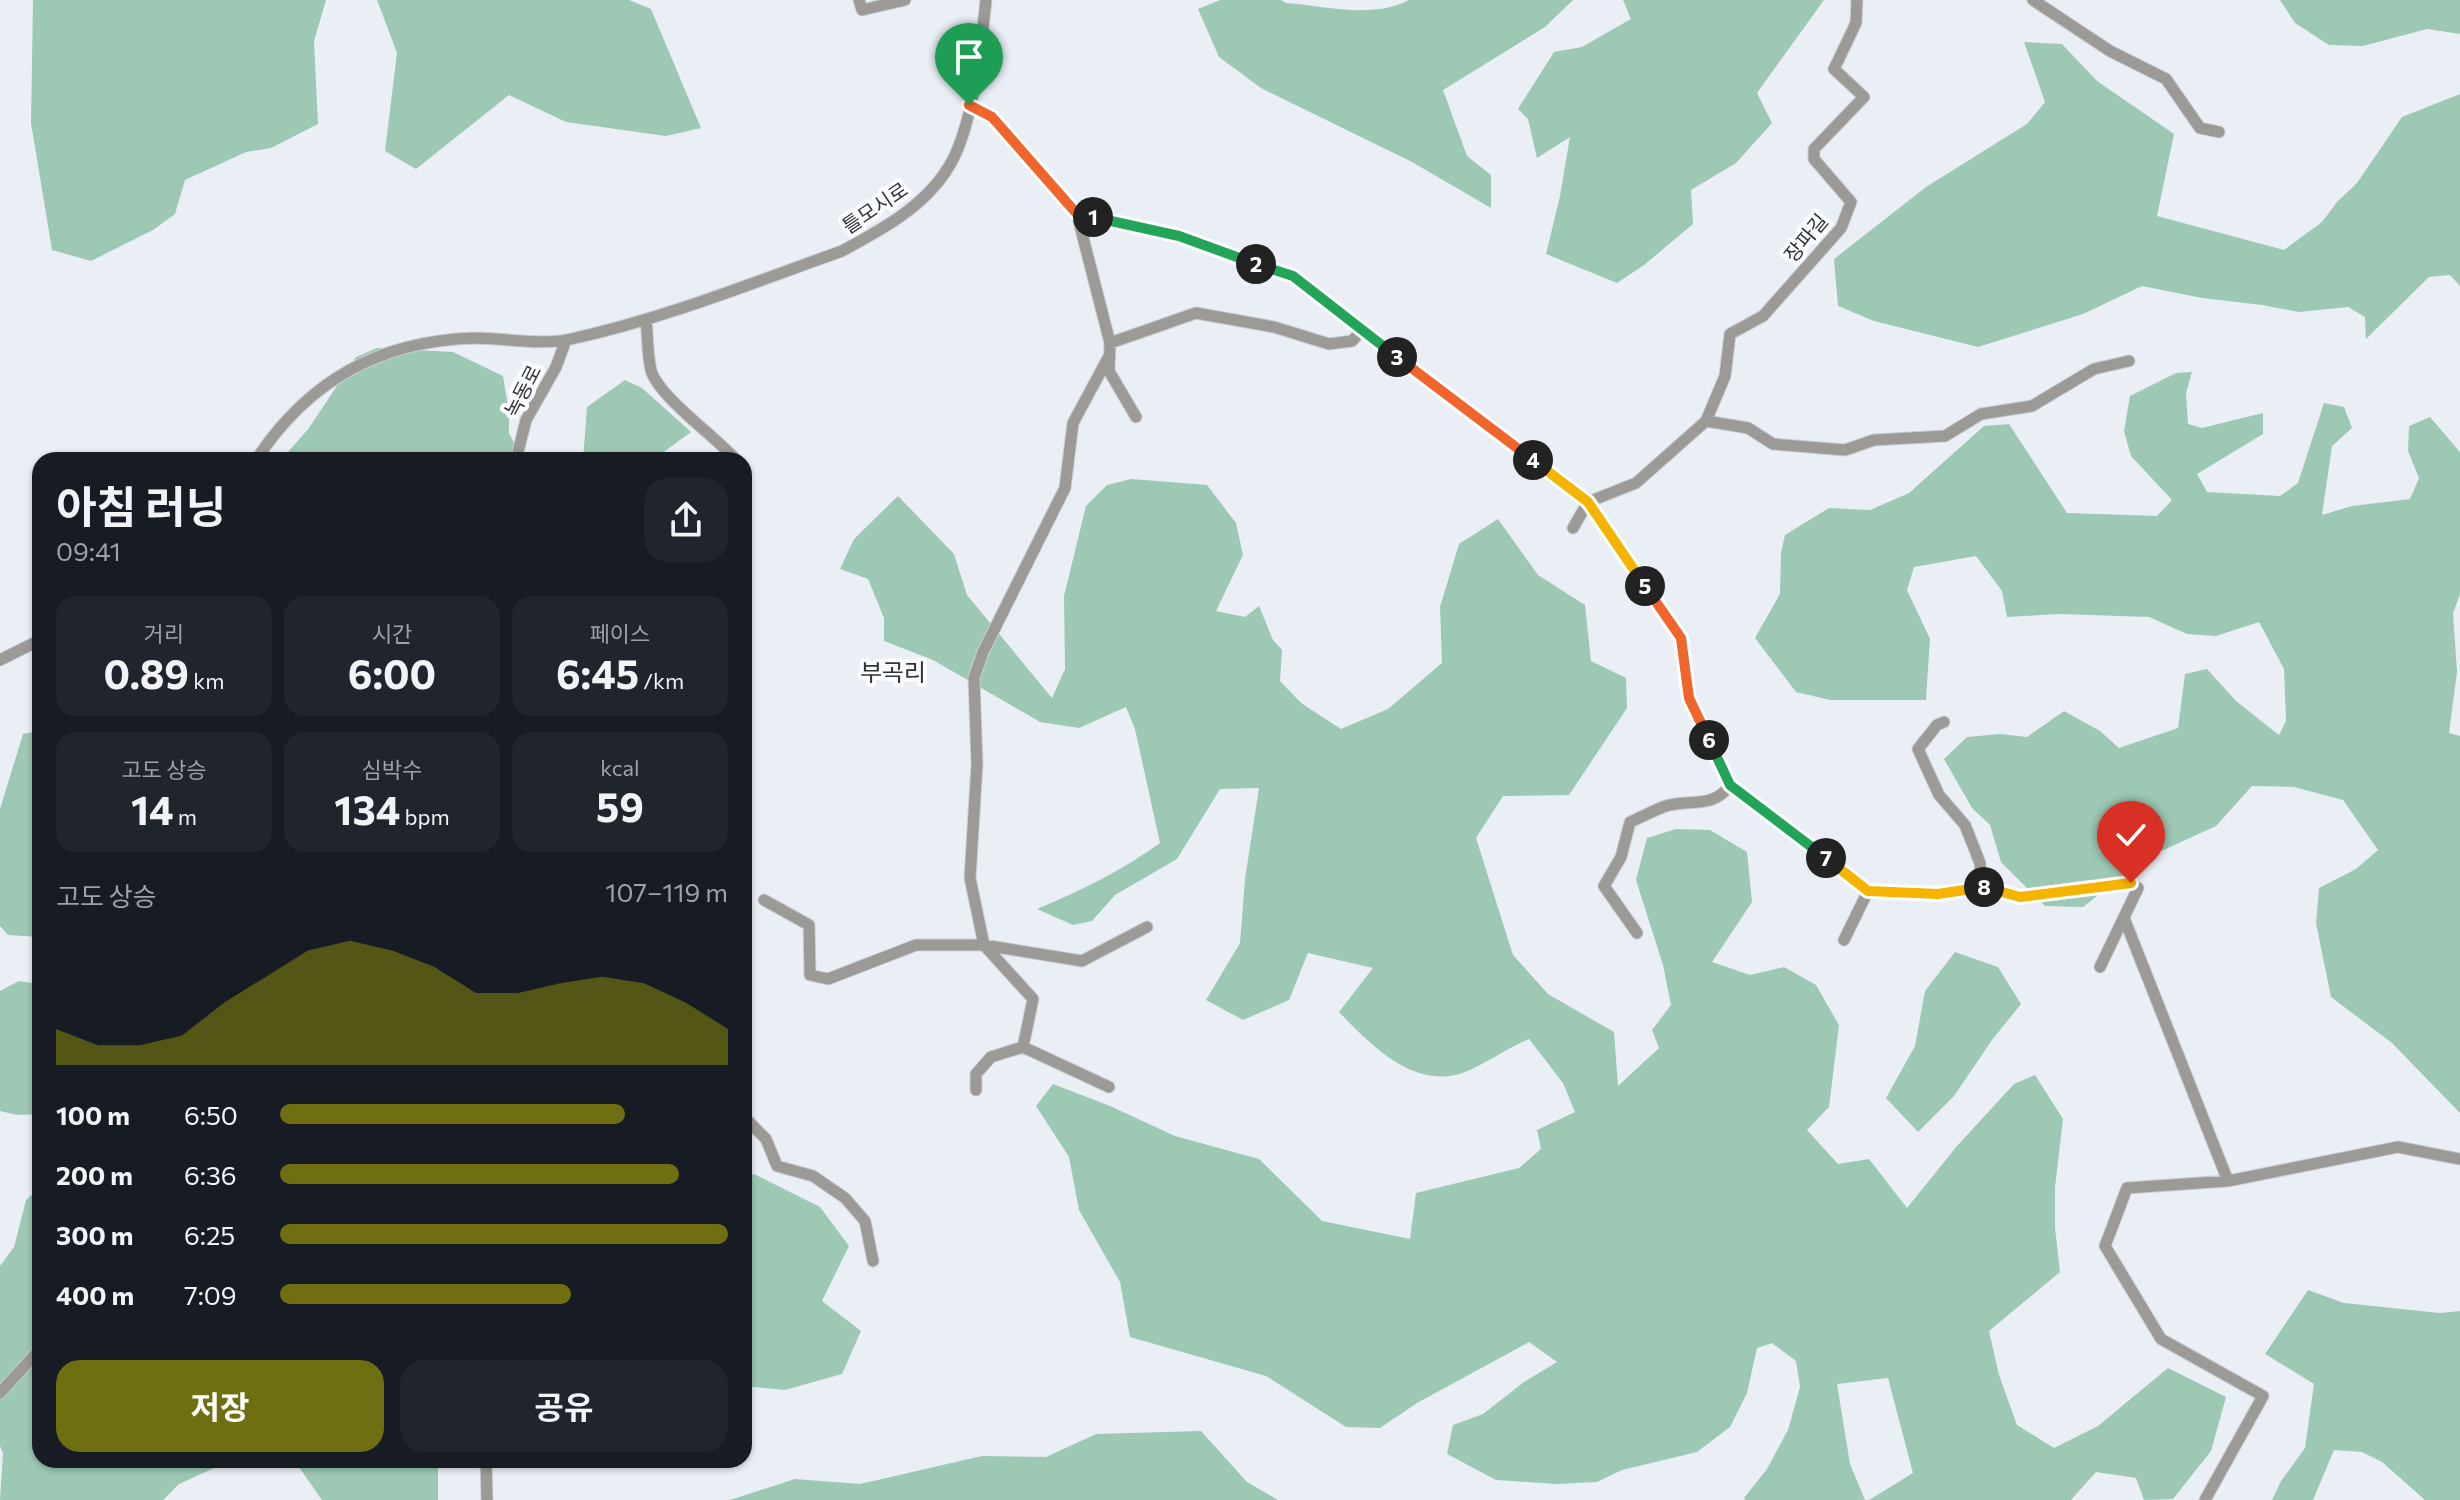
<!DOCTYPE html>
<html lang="ko">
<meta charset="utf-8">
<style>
:root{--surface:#171b24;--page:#20242c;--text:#f1f3f6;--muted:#9ea1a6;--accent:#6f6f11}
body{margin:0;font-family:Commissioner,"Noto Sans KR",sans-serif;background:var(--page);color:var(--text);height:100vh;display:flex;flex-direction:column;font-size:30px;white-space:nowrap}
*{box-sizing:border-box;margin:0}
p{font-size:26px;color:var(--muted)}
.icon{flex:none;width:44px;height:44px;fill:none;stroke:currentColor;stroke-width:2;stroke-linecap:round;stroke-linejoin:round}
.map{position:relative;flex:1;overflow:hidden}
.drawer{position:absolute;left:32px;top:452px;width:720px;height:1016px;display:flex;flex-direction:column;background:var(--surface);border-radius:24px;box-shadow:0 2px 6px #0004}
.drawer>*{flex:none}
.pin{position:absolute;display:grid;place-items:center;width:68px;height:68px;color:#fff;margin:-82px -34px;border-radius:50% 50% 50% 0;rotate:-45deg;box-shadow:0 0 8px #0007}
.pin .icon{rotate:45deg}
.km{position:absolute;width:40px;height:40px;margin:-20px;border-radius:50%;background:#222;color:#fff;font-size:22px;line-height:40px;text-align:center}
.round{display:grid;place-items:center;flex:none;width:84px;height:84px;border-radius:24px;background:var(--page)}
.summary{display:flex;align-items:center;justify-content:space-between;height:136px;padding:0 24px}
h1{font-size:44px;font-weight:700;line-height:60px}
.stats{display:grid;grid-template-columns:repeat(3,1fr);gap:12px;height:136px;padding:8px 24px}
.stats div{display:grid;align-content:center;border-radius:20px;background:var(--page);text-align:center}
.stats b{font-size:40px;font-weight:700}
.stats small{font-size:22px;font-weight:400}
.stats p{font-size:22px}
.chart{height:224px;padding:16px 24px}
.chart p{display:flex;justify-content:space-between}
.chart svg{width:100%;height:144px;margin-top:8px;fill:var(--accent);opacity:.7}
.action{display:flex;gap:16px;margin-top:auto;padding:16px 24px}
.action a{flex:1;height:92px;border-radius:24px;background:var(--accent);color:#fff;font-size:32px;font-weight:700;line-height:92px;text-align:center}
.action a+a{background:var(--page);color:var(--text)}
ul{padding:0 24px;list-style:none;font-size:26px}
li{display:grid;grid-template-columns:128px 96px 1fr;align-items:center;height:60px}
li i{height:20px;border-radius:10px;background:var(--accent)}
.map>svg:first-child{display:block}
</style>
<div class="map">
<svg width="2460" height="1500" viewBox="0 0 2460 1500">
<rect width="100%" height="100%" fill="#eaeff6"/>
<path fill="#9dc8b4" d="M33 0H326L314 41 318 124 271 148 246 152 185 180 175 214 153 230 91 261 52 250 31 123Z
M377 0H629L651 9 701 128 666 136 566 122 509 95 416 169 385 151 397 53Z
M1220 0H1281L1286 3C1323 6 1374 19 1409 0H1573L1545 27 1443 90 1467 156 1491 175V208L1412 162 1261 88 1219 57 1198 9Z
M1623 0H1824L1757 93 1772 123 1736 163 1691 190 1693 224 1644 265 1617 283 1546 254 1560 196 1570 137 1537 158 1528 119 1518 109 1554 52 1582 47 1631 19Z
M2280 0H2460V34L2427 29 2363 46 2329 45 2295 23Z
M2024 42 2062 44 2097 81 2174 134 2157 216 2284 250 2322 222 2337 202 2357 183 2402 117 2460 94V286L2450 275 2429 277 2366 339 2365 317 2348 307 2299 312 2262 305 2202 298 2142 286 2083 314 1978 347 1874 321 1838 306 1834 259 1926 187 2027 124 2045 102Z
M377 348 453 352 503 376 509 412V433L523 460H281L309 428 356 357Z
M2192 372 2186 393 2188 424 2202 428 2263 413V434L2197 474 2207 492 2280 496 2298 483 2324 403 2344 407 2352 428 2332 446 2322 515 2352 506 2410 499 2419 478 2408 451 2409 426 2430 417 2460 452V594L2453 613 2457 672 2449 733 2460 736V1113L2392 1043 2331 997 2316 923 2319 888 2356 869 2378 850 2343 800 2294 787 2252 786 2216 826 2144 859 2083 907 2045 906 2001 862 1990 825 1972 808 1944 759 1967 737 2000 734 2027 737 2064 711 2100 731 2119 748 2178 728 2185 674 2207 669 2236 701 2279 735 2286 721 2284 669 2259 622 2216 636 2187 634 2149 617 2061 614 2007 617 2002 591 1976 556 1914 567 1907 590 1930 639 1926 700H1830L1796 692 1755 638 1780 594 1781 553 1785 535 1829 508 1870 510 1909 493 1984 426 2009 424 2067 513 2157 516 2172 500 2131 456 2124 431 2130 396 2176 373Z
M625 380 642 388 691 432 661 454V460H583L587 407Z
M1131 479 1207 485 1236 523 1243 555 1216 611 1245 617 1259 606 1273 640 1282 650 1280 681 1301 703 1341 729 1388 709 1442 663 1440 607 1459 544 1498 519 1538 575 1585 605 1591 661 1626 678 1627 708 1569 795 1503 796 1476 838 1513 955 1548 994 1614 1032 1618 1086 1659 1048 1652 1030 1671 1005 1663 965 1636 880 1647 838 1676 829 1710 830 1747 852 1752 902 1712 962 1750 975 1784 967 1816 985 1839 1025 1829 1107 1807 1130 1838 1164 1869 1159 1907 1208 1957 1146 2014 1084 2035 1075 2063 1119 2055 1187V1228L2060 1272 1989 1331 1999 1375 2017 1425 2054 1448 2098 1426 2168 1368 2226 1397 2211 1451 2173 1499 2144 1500 2136 1478 2096 1472 2071 1500H1869L1913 1473 1888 1378 1837 1384 1850 1464 1865 1500H1745L1744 1498 1767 1469 1788 1430 1800 1387 1796 1361 1772 1343 1757 1348 1747 1393 1730 1427 1697 1452 1622 1470 1597 1482 1556 1484 1496 1480 1447 1454 1453 1425 1483 1414 1524 1382 1557 1362 1529 1342 1417 1403 1380 1428 1346 1427 1266 1376 1130 1337 1120 1282 1079 1210 1069 1157 1036 1106 1053 1084 1110 1106 1175 1136 1259 1159 1322 1221 1410 1239 1416 1193 1519 1168 1541 1149 1537 1130 1575 1112 1563 1083 1529 1039C1509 1047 1473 1072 1455 1075 1409 1085 1369 1043 1339 1012L1373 968 1308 953 1289 1000 1243 1020 1206 1000 1240 943 1245 879 1259 788 1220 789 1177 859 1115 895 1092 921 1073 925 1037 909C1080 891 1123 870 1160 843L1135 729 1126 707 1079 728 1040 722 933 660 884 641V618L868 579 840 569 854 539 898 496 954 554 967 595 1052 698 1065 669 1064 596 1086 506 1107 485Z
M38 731 37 781 32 828 40 834V937L8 935 0 926V809L23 734Z
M1955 952 1998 967 2021 1004 1992 1040 1954 1096 1918 1132 1886 1098 1915 1046 1925 991Z
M19 981 40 984V1114L17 1115 0 1111V991Z
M754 1174 820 1207 849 1246 822 1301 861 1331 842 1374 785 1390 744 1386V1180Z
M40 1187V1460H232L179 1484 163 1500H0L3 1453 0 1446V1266L14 1247 26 1200Z
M2308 1290 2344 1303 2440 1313 2460 1311V1500H2425L2382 1462 2362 1452 2334 1450 2313 1500H2272L2281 1481 2305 1448 2314 1384 2265 1354Z
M1201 1431 1247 1482 1278 1500H730L795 1479 860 1484 982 1456 1046 1457 1096 1434Z
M294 1460H438V1500H322Z"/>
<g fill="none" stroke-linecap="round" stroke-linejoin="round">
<defs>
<path id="street" d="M859 0 862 10 905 0
M2033 0 2110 51 2166 79 2200 128 2219 132
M969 105 992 117 1077 214 1179 236 1293 276 1588 502 1681 638 1689 698 1730 785 1868 891 1938 894 1981 886 2020 897 2131 883 2138 888 2100 967
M1077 214 1110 343 1109 371 1136 417
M646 320C648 336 647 354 651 370 657 395 716 437 736 460
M1110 343 1196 313 1274 327 1329 344 1352 341 1362 330
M1706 421 1725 376 1730 334 1763 316 1841 228 1851 202 1814 159V149L1864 97 1834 69 1856 23 1857 0
M256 460C308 381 379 341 474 338 503 338 542 346 571 339 663 319 752 283 842 251 881 230 924 207 948 168 973 129 981 47 986 0
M516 460 526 420 556 367 566 340
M744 470 746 472
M1573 528 1588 502 1636 483 1706 421 1748 428 1773 444 1845 450 1874 440 1945 436 1981 414 2032 406 2094 369 2129 361
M0 660 40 640
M1944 722 1937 725 1918 749 1939 795 1965 825 1980 863 1981 886
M764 900 809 925 810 975 828 979 916 945H984L1082 961 1147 927
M2124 918 2228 1181
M1637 933 1604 886 1621 857 1630 822C1642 817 1654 810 1666 806 1689 799 1714 809 1730 785
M1844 940 1868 891
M1023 1047 1109 1087
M976 1090V1074L991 1057 1023 1047 1033 999 984 945 970 878 977 764 974 678 983 652 1065 488 1073 423 1108 358
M744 1117 766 1139 777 1166 813 1176 845 1198 865 1221 873 1261
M0 1393 40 1349
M486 1460 487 1500
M2205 1500 2263 1396 2161 1339 2105 1246 2127 1188 2228 1181 2398 1147 2460 1159"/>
</defs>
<use href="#street" stroke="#c9cdd3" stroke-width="13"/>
<use href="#street" stroke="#9c9a97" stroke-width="11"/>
</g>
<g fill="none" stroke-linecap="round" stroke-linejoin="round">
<defs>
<path id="split-1" d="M969 105 992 117 1077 214 1093 217"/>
<path id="split-2" d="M1093 217 1179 236 1256 264"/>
<path id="split-3" d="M1256 264 1293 276 1397 357"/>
<path id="split-4" d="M1397 357 1533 460"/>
<path id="split-5" d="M1533 460 1588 502 1645 586"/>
<path id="split-6" d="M1645 586 1681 638 1689 698 1709 740"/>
<path id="split-7" d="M1709 740 1730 785 1826 858"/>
<path id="split-8" d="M1826 858 1868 891 1938 894 1984 887"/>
<path id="split-9" d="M1984 887 2020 897 2131 883"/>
</defs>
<use href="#split-1" stroke="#fff" stroke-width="16"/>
<use href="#split-2" stroke="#fff" stroke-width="16"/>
<use href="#split-3" stroke="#fff" stroke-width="16"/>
<use href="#split-4" stroke="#fff" stroke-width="16"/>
<use href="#split-5" stroke="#fff" stroke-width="16"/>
<use href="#split-6" stroke="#fff" stroke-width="16"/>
<use href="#split-7" stroke="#fff" stroke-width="16"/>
<use href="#split-8" stroke="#fff" stroke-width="16"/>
<use href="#split-9" stroke="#fff" stroke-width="16"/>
<use href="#split-1" stroke="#f0652b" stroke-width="10"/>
<use href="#split-2" stroke="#22a559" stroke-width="10"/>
<use href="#split-3" stroke="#22a559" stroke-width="10"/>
<use href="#split-4" stroke="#f0652b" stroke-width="10"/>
<use href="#split-5" stroke="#f5b400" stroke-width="10"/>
<use href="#split-6" stroke="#f0652b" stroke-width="10"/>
<use href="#split-7" stroke="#22a559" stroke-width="10"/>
<use href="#split-8" stroke="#f5b400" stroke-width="10"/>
<use href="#split-9" stroke="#f5b400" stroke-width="10"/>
</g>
<g text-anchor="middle" stroke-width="8" stroke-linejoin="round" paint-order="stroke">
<g font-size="20" fill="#303235" stroke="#fafcff">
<text transform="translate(875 208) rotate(-34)" y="7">틀모시로</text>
<text transform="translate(1806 238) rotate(-50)" y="7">장파길</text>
<text transform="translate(523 391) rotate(-63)" y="7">녹동로</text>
</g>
<g font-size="24" fill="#303235" stroke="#fafcff">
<text x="893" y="681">부곡리</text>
</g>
</g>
</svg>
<div class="pin" style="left:969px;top:105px;background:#1e9e55"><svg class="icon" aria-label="arrive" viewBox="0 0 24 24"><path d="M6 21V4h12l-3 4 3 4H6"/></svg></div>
<div class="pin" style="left:2131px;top:883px;background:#d93025"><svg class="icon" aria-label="check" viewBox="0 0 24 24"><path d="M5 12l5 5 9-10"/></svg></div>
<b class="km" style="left:1093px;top:217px">1</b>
<b class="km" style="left:1256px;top:264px">2</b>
<b class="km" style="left:1397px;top:357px">3</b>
<b class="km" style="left:1533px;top:460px">4</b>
<b class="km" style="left:1645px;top:586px">5</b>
<b class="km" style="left:1709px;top:740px">6</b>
<b class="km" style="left:1826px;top:858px">7</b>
<b class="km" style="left:1984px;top:887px">8</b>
<section class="drawer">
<div class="summary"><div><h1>아침 러닝</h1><p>09:41</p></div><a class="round"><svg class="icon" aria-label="share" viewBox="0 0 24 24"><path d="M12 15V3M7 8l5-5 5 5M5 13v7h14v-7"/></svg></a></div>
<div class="stats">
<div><p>거리</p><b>0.89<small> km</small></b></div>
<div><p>시간</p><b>6:00</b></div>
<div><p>페이스</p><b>6:45<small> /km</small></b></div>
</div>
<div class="stats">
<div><p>고도 상승</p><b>14<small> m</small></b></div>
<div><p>심박수</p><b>134<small> bpm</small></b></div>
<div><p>kcal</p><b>59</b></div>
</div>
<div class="chart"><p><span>고도 상승</span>107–119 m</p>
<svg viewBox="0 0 160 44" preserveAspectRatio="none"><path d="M0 44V33L10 38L20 38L30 35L40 25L50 17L60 9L70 6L80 9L90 14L100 22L110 22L120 19L130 17L140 19L150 25L160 33V44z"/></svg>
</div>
<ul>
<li><b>100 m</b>6:50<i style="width:77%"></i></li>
<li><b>200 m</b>6:36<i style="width:89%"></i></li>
<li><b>300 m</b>6:25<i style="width:100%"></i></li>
<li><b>400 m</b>7:09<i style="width:65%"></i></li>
</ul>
<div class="action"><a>저장</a><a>공유</a></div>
</section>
</div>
